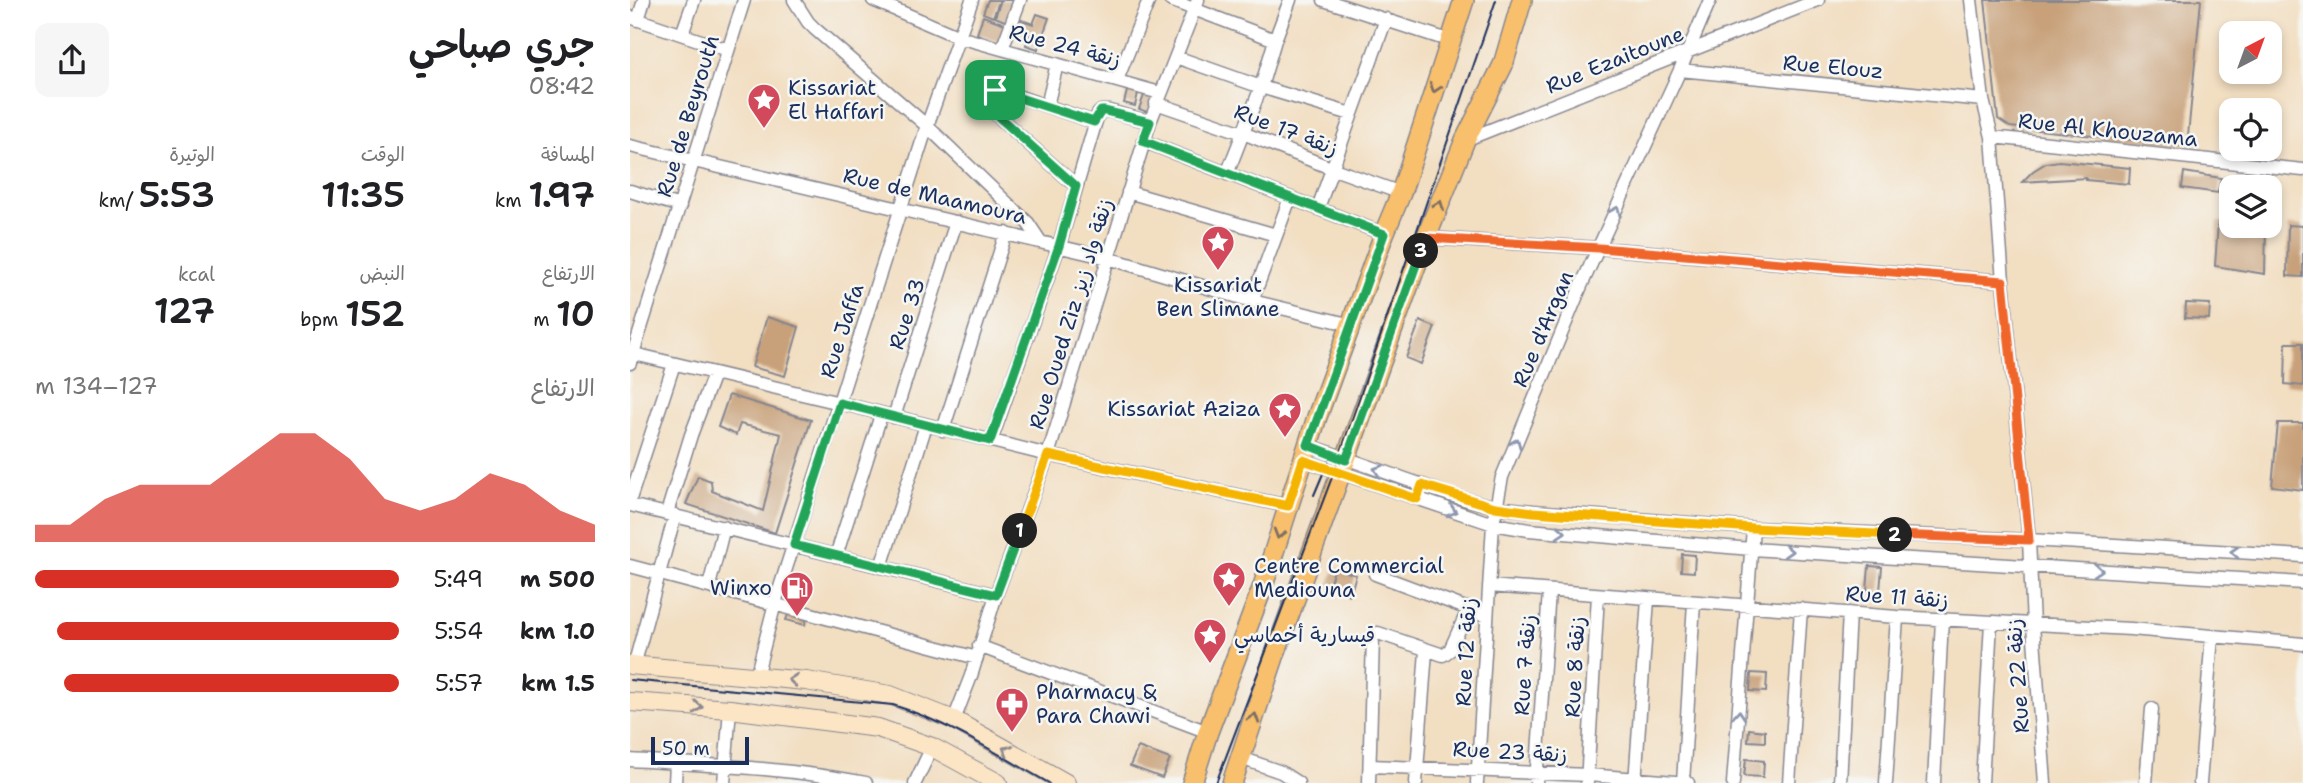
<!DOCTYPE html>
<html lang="ar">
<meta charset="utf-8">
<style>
:root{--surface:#fff;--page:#f6f6f6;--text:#202124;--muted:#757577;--accent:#d93025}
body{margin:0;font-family:"Shantell Sans","Playpen Sans Arabic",sans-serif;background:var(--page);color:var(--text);direction:rtl;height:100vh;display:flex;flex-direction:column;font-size:26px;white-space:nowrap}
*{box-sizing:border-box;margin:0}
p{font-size:23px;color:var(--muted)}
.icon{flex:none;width:38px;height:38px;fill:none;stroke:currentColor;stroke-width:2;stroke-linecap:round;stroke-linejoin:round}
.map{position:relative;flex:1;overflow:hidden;direction:ltr}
.drawer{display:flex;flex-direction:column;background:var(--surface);width:630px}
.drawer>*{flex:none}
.needle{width:46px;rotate:41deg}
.buttons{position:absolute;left:1589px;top:21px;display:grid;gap:14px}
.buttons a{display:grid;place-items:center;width:63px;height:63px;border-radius:14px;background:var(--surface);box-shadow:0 4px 10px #0003;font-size:35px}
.scale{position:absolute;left:21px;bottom:18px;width:98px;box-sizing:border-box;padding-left:7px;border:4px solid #1b2f5e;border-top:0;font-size:19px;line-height:24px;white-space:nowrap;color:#1b2f5e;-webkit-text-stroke:5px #f6f6f2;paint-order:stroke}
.pin{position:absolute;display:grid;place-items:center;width:60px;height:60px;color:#fff;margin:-30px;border-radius:14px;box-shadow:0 4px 10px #0006}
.km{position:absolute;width:35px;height:35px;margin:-18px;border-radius:50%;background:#222;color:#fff;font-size:19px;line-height:35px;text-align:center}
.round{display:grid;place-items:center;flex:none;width:74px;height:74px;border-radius:14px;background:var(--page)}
.headline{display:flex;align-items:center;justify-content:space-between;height:119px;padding:0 35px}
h1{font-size:38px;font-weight:600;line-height:52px}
.stats{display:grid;grid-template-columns:repeat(3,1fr);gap:10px;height:119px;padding:7px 35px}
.stats div{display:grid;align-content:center}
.stats b{font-size:35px;font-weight:600}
.stats small{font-size:19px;font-weight:400}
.stats p{font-size:19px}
.chart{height:196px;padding:14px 35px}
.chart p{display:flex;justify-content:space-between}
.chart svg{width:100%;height:126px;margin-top:7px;fill:var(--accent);opacity:.7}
ul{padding:0 35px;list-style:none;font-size:23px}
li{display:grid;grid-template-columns:112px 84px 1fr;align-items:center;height:52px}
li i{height:18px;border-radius:9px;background:var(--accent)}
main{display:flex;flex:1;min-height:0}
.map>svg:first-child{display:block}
</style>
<main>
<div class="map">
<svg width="1673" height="783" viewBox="0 0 1673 783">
<rect width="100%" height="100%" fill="#f6f6f2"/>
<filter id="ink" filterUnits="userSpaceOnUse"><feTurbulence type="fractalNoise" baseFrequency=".0143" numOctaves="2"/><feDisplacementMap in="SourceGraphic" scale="14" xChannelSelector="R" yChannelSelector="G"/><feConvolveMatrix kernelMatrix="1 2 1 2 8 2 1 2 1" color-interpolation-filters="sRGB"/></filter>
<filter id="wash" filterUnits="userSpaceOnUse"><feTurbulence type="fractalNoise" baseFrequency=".00686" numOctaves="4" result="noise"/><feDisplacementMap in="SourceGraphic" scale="28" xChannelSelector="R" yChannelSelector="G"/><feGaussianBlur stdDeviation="1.57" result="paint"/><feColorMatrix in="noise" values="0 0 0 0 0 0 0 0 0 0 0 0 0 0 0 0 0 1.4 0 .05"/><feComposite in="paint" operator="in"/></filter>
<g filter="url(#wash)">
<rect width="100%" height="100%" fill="#f2dec1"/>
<g id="blocks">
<path fill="#c8a17a" d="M358 0H370L363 17 353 13Z
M371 0H385L377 22 365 17Z
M1355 0H1571L1557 146 1380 127 1368 119Z
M407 14 419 18 408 49 396 45 399 35 385 31 389 19 403 24Z
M353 16 375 24 369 42 347 34Z
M498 87 509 89 505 106 494 103Z
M516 90 526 93 520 113 509 109Z
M1429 161 1500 168 1499 184 1456 180V178L1392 182 1403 171 1416 163Z
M1554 172 1591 178 1588 193 1552 188Z
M1588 222H1601V226H1636L1635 274 1585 266Z
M1658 225 1673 226V277L1657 276Z
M1556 303 1580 304 1579 319 1555 318Z
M137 317 169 327 155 376 122 367Z
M790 321 805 327 791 364 776 358Z
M1656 343H1673V386L1655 384Z
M99 395 181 420 145 533 56 504 68 476 81 481 82 491 133 511 151 434 110 424 106 435 88 427Z
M1648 423H1673V490L1642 486Z
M1052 554 1065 555 1064 572 1051 571Z
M1239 566 1252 567 1250 591 1237 590Z
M705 568 726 575 720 595 698 587Z
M159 612 177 616 175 625 156 620Z
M1121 673 1137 674 1136 692 1120 691Z
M1119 729 1135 731V742L1118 741Z
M508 747 540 759 532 778 500 766Z
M1116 759 1134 761 1133 777 1114 776Z"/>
</g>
</g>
<g filter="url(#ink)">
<use href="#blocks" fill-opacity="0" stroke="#868690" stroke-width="2"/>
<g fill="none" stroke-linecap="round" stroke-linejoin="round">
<defs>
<path id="street" d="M164 0 178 22 185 29 297 126 398 223 410 241
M243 0 329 37 530 93
M540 0 645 40
M694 0 821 41
M1341 0 1353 100 1362 137 1373 281 1399 540 1403 625 1415 783
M0 17 98 50
M8 20 14 0
M52 34 64 0
M372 49 390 0
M546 57 631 87 721 114
M1050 70 1353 100
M487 80 519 0
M526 103 613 133 701 168 771 193
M417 106 427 64
M1362 137 1673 170
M835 140 1188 0
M513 141 754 234
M0 146 478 258 622 301 722 325
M597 174 631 87 645 40 660 0
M446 186 361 110 359 99 363 91H372L464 122
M0 191 50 206
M498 192 646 235
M688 208 756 19
M796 238 969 248 1373 281
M622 301 660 198
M0 353 210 403 418 455 658 506
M0 363 114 0
M264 417 326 222
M313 430 376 233
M361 441 429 246 468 114 471 111H479L520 122
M678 445 821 495 865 507 903 511 1123 528 1399 540 1673 556
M673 460 863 524 899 530 1121 549 1673 583
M0 499 44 364
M0 505 366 595
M37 513 61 435 84 374
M206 556 251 415
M0 566 347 658
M251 567 296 425
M745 574 857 616
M79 586 94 527
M859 586 1267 617 1501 629 1673 644
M349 646 578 732
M4 666 45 515
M126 677 145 603 297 126 342 0
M324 720 341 676 366 595 418 455 520 122 568 0
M611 758 651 772 668 783
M0 760C80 765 158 768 236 783
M741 766 958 775 1058 783
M45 783 46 763
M94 783 100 709
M285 783 302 747
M739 783 743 637 748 633 813 655 820 650 839 608
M786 783 796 651
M847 783 863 524 872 477 951 286 1050 70 1080 0
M906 783 919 591
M957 783 968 595
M1005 783 1018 599
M1053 783 1064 602
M1103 783 1123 528
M1159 783 1171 609
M1210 783 1219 613
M1256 783 1267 617
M1304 783 1312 619
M1352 783 1361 622
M1516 783 1522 709
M1570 783 1582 636"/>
<path id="secondary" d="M0 665 176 681 260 695 324 720 436 783
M0 702 100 709 248 728 302 747 368 783"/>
<path id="primary" d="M562 783 578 732 633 586 687 417 754 234 771 193 834 0
M602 783 645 654 796 238 835 140 873 65 892 0"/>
</defs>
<use href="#street" stroke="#868690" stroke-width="15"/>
<use href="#secondary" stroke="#868690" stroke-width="20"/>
<use href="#primary" stroke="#868690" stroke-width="22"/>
<use href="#street" stroke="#fff" stroke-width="12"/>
<use href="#secondary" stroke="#fce5c4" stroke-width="18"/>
<use href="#primary" stroke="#f8bf6c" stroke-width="19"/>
<path stroke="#1b2f5e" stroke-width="2" d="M684 495 703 450
M0 680 263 705C318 722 369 755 419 783
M586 783 704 472 866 0"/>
</g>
<defs><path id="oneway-chevron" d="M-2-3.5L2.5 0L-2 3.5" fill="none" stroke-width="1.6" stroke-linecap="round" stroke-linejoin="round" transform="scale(1.75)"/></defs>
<g stroke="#7e7064">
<use href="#oneway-chevron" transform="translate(805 88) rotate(108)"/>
<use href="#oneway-chevron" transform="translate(809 205) rotate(-69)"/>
<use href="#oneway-chevron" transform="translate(649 534) rotate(107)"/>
<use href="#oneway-chevron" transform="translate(624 718) rotate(-72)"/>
</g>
<g stroke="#8d97ae">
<use href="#oneway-chevron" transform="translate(986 211) rotate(-66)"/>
<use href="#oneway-chevron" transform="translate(886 443) rotate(-68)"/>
<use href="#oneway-chevron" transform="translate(748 470) rotate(-161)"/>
<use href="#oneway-chevron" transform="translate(822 511) rotate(18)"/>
<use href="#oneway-chevron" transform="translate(931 532) rotate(4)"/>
<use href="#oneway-chevron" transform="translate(1158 551) rotate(3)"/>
<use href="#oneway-chevron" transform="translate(1605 552) rotate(-177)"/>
<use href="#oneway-chevron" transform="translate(1468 570) rotate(4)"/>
<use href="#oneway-chevron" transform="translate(1109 715) rotate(-86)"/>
</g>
<g stroke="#8c8a91">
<use href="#oneway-chevron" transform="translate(163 680) rotate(-175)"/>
<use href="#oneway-chevron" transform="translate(68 707) rotate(4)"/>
<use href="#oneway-chevron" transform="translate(377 750) rotate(-151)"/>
</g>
</g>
<g fill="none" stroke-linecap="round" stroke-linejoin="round" filter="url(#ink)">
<defs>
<path id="split-1" d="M365 90 359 99 361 110 446 186 429 246 360 441 210 403 164 545 366 595 390 531"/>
<path id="split-2" d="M390 531 418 455 658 506 673 460 787 499 792 485 865 507 903 512 1123 528 1265 535"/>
<path id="split-3" d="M791 251 796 238 969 248 1373 281 1399 540 1265 535"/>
<path id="split-4" d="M365 90 464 122 471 111H475L520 122 513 141 754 234 678 445 716 460 791 251"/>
</defs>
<use href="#split-1" stroke="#fff" stroke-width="14"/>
<use href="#split-2" stroke="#fff" stroke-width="14"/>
<use href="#split-3" stroke="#fff" stroke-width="14"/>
<use href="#split-4" stroke="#fff" stroke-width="14"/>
<use href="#split-1" stroke="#22a559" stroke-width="9"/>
<use href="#split-2" stroke="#f5b400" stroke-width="9"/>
<use href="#split-3" stroke="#f0652b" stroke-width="9"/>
<use href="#split-4" stroke="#22a559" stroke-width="9"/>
</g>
<defs>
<symbol id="sight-pin" viewBox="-11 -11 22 30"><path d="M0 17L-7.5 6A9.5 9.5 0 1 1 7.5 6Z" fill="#d1495b" stroke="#f6f6f2"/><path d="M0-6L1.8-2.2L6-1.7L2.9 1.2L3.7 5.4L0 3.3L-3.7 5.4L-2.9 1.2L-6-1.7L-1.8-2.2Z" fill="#fff"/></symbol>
<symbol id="fuel-pin" viewBox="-11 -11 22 30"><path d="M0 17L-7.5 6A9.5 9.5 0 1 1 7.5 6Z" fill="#d1495b" stroke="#f6f6f2"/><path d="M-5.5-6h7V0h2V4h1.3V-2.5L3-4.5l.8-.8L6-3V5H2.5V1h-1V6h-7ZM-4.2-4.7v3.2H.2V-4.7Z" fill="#fff"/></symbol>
<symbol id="pharmacy-pin" viewBox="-11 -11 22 30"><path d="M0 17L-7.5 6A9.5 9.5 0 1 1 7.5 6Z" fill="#d1495b" stroke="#f6f6f2"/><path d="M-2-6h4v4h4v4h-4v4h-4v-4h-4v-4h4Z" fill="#fff"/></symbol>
</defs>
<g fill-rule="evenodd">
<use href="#sight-pin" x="115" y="81" width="38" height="52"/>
<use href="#sight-pin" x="569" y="223" width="38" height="52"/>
<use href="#sight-pin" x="636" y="390" width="38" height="52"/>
<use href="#sight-pin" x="580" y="559" width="38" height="52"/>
<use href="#fuel-pin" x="148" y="569" width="38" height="52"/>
<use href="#sight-pin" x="561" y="616" width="38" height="52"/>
<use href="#pharmacy-pin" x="363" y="685" width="38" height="52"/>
</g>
<g text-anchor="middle" stroke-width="5" stroke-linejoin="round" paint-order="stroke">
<g font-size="21" fill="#1b2f5e" stroke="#f6f6f2">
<text transform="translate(435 46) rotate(15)" y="7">Rue 24 زنقة</text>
<text transform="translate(985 60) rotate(-22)" y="7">Rue Ezaitoune</text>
<text transform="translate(1203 67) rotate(5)" y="7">Rue Elouz</text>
<text transform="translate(58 116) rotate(-73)" y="7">Rue de Beyrouth</text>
<text transform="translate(656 130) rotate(21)" y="7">Rue 17 زنقة</text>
<text transform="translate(1478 130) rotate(6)" y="7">Rue Al Khouzama</text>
<text transform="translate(305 196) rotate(13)" y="7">Rue de Maamoura</text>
<text transform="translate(277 314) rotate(-72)" y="7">Rue 33</text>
<text transform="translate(441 314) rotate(-73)" y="7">Rue Oued Ziz زنقة واد زيز</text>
<text transform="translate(913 329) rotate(-67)" y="7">Rue d'Argan</text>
<text transform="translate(212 331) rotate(-72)" y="7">Rue Jaffa</text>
<text transform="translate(1267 597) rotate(4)" y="7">Rue 11 زنقة</text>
<text transform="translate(836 652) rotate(-87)" y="7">Rue 12 زنقة</text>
<text transform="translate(895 665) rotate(-86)" y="7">Rue 7 زنقة</text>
<text transform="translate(945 667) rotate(-87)" y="7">Rue 8 زنقة</text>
<text transform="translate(1388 676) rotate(-94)" y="7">Rue 22 زنقة</text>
<text transform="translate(880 752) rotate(3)" y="7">Rue 23 زنقة</text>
</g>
<g font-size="21" fill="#1b2f5e" stroke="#f6f6f2" text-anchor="start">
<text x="158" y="95">Kissariat<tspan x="158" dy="24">El Haffari</tspan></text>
<text x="588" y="292" text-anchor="middle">Kissariat<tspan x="588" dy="24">Ben Slimane</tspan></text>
<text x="630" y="416" text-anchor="end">Kissariat Aziza</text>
<text x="624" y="573">Centre Commercial<tspan x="624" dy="24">Mediouna</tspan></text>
<text x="142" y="595" text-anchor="end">Winxo</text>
<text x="604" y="642">قيسارية أخماسي</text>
<text x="406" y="699">Pharmacy &amp;<tspan x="406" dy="24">Para Chawi</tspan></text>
</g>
</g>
</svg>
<div class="buttons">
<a><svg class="needle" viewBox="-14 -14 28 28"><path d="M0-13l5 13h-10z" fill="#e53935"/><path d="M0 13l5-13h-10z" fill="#757577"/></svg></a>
<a><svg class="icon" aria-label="locate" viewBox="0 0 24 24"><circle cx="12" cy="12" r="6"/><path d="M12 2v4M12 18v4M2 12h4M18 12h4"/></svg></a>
<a><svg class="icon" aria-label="layers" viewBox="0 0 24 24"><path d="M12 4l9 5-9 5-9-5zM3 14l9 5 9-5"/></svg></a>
</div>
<div class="scale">50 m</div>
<div class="pin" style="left:365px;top:90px;background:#1e9e55"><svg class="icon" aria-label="arrive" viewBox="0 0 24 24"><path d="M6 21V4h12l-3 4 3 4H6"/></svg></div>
<b class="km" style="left:390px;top:531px">1</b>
<b class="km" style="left:1265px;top:535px">2</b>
<b class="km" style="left:791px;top:251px">3</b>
</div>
<section class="drawer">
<div class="headline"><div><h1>جري صباحي</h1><p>08:42</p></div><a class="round"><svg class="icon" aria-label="share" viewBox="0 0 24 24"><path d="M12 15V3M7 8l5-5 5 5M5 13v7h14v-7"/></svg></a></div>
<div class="stats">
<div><p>المسافة</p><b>1.97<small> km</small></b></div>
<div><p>الوقت</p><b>11:35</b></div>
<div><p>الوتيرة</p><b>5:53<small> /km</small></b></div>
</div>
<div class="stats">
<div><p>الارتفاع</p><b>10<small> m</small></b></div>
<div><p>النبض</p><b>152<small> bpm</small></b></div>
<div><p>kcal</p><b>127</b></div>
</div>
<div class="chart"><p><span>الارتفاع</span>127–134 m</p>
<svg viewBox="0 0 160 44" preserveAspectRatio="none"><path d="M0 44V38L10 38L20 29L30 24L40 24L50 24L60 15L70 6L80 6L90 15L100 29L110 33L120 29L130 20L140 24L150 33L160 38V44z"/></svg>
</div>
<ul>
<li><b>500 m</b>5:49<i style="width:100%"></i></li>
<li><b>1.0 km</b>5:54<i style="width:94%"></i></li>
<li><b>1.5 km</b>5:57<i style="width:92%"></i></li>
</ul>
</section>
</main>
